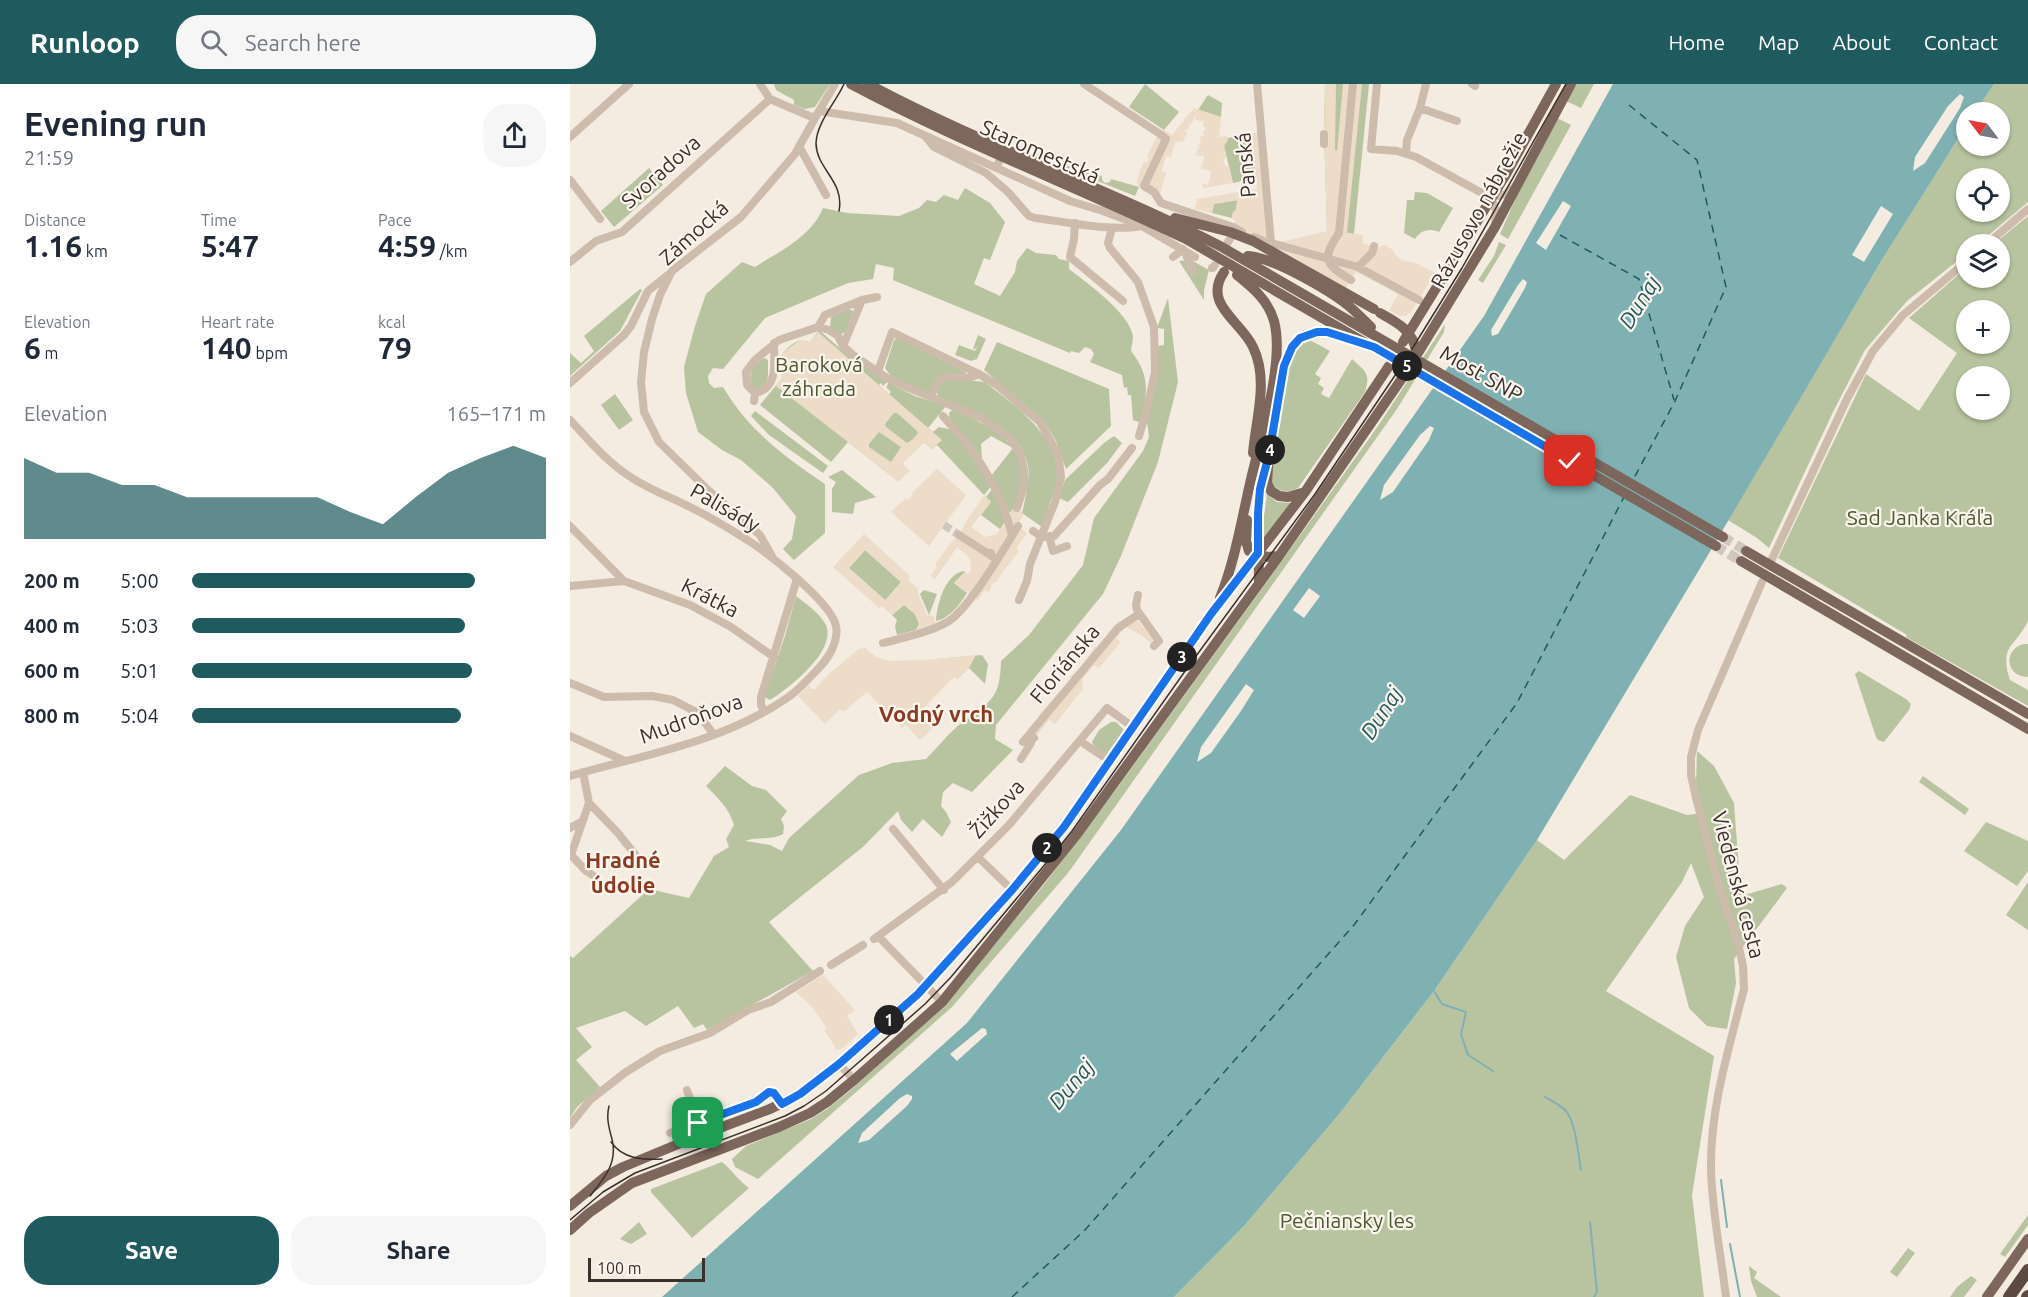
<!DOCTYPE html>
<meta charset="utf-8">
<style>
:root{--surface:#fff;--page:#f6f6f7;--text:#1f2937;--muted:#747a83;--accent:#1f5a5e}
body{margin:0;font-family:Ubuntu,sans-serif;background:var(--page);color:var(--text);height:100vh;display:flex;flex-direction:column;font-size:22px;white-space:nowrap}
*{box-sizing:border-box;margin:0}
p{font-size:20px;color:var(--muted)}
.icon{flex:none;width:33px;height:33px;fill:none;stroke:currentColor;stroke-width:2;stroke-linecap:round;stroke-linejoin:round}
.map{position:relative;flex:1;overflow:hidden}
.details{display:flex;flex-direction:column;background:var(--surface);width:570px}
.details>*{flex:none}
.needle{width:39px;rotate:302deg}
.fabs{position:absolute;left:1386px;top:18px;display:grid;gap:12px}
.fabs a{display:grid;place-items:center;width:54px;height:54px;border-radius:50%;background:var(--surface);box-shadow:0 2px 4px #0004;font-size:30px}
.scale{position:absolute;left:18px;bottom:15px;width:117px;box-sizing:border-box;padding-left:6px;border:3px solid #3b302b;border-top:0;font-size:16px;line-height:21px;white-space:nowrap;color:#3b302b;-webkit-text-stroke:4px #fbf5ee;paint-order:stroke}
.pin{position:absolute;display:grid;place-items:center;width:51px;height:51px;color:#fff;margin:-26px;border-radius:12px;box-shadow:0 3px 9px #0006}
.km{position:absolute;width:30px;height:30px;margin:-15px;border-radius:50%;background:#222;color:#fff;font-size:16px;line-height:30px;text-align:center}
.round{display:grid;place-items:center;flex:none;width:63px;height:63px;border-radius:24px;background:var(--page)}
.headline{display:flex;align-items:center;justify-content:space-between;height:102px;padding:0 24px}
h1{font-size:33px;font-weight:700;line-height:45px}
.stats{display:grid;grid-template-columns:repeat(3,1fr);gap:9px;height:102px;padding:6px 24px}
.stats div{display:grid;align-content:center}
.stats b{font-size:30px;font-weight:700}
.stats small{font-size:16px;font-weight:400}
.stats p{font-size:16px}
.chart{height:168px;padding:12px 24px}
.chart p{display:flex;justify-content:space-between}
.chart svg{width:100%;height:108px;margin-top:6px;fill:var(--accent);opacity:.7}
.action{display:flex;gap:12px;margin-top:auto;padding:12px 24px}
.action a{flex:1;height:69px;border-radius:24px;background:var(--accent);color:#fff;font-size:24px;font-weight:700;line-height:69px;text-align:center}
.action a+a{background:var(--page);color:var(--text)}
ul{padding:0 24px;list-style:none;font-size:20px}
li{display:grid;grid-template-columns:96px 72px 1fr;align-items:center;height:45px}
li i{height:15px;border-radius:8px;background:var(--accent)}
header{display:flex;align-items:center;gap:36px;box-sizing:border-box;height:84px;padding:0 30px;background:var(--accent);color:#fff}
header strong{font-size:28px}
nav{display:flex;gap:33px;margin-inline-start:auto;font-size:21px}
.search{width:420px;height:54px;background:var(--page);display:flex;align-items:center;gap:15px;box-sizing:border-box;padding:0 21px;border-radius:24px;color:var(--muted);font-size:22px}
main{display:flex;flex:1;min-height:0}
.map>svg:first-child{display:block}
</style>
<header>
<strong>Runloop</strong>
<div class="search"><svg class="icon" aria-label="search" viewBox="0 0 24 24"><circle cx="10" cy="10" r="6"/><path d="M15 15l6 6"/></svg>Search here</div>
<nav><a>Home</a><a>Map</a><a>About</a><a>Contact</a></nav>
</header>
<main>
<section class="details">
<div class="headline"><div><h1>Evening run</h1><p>21:59</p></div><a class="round"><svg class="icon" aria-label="share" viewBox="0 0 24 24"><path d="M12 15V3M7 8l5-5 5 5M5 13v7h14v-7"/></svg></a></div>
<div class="stats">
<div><p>Distance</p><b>1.16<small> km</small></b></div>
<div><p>Time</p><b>5:47</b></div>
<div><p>Pace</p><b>4:59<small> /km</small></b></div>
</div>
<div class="stats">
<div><p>Elevation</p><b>6<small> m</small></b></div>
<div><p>Heart rate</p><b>140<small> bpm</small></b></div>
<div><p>kcal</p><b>79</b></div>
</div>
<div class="chart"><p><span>Elevation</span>165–171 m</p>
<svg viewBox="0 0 160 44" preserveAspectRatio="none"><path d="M0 44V11L10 17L20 17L30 22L40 22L50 27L60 27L70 27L80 27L90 27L100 33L110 38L120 27L130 17L140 11L150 6L160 11V44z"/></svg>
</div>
<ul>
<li><b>200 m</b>5:00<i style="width:80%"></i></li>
<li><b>400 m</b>5:03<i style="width:77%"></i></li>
<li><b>600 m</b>5:01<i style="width:79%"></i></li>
<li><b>800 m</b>5:04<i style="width:76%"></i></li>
</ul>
<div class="action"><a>Save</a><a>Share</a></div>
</section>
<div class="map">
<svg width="1458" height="1213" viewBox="0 0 1458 1213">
<rect width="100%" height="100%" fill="#f4ebe1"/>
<path fill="#b8c4a0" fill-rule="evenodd" d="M204 0H260L245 23 235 25 224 21V16L206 6Z
M575 0 609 28 594 46 559 23Z
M755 0H799L784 150 757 147 754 45Z
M1006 0H1024L1011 24 996 17Z
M1424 0H1458V118L1408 160H1396V170L1337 217 1295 266 1264 326 1199 464 1187 454 1158 436 1310 179 1396 42V62H1430V28H1405ZM1396 94H1430V128H1396Z
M638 11 652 19 651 33 628 26Z
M987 34 1001 41 938 155 930 150 955 93Z
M683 49 682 58 686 94 663 99 654 62 658 54Z
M469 68 507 86 532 92V96L535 99 540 98 541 95 569 103 565 112 465 72Z
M79 84 93 101 44 143 31 127Z
M395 104 420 119 435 138 420 176 414 174 404 200 430 212 445 188 447 177 457 164 466 169 486 171 489 175 499 177V185C516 198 561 230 563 253 563 258 561 263 561 267 581 292 577 310 571 339L563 336 561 311H558L557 303 554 304 552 291 520 278 524 270 521 265 515 263 509 269 501 267 500 269 323 196 324 184 306 180 303 195 278 199 195 234 153 285 143 284 138 292 139 299 144 304 153 303C179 347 214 372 255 400V449L224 476 213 465 222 455 226 432 202 403 171 376 152 366 128 348 116 309 114 283 125 242 136 210 172 178 185 183C210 167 241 153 253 124L277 129 329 132 349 124 357 116 366 118 374 111 388 116Z
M845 108 857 109 883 124 869 148C859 144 851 146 845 155L834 149 837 116H844Z
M668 116 666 126 663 128 662 134 642 129 644 120Z
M1458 132V537C1444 565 1429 561 1440 596L1458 606V622L1336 553 1337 551 1208 474 1296 290 1349 327 1387 269 1339 234 1396 184V194H1430V160H1424ZM1396 226H1430V260H1396ZM1396 292H1430V326H1396Z
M929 158 936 161 913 199 908 196 924 172Z
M621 176 639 186 634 206V216L609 177Z
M70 205 72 206 50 247 0 292V269L11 279 24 267 14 252Z
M598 214 608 298 588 378 551 472 533 510 426 641 425 655 443 666 402 708 383 699 373 708 371 722 376 728 381 738 372 753 353 735 342 748 331 736 328 727 294 762 199 838 243 887 137 946 133 940 124 944 108 922 76 942 55 927 6 944 22 963 6 976 30 1003 7 1023 0 1034V872L3 874 79 805 119 814 144 772 159 763 156 755 164 741C159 724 148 714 136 702L155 682 182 702 196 706 217 727 211 735 214 742 213 750C200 757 188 752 175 757L200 761 212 767 219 754 289 691 322 679 356 675C367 664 378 650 390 640 419 617 430 618 431 577L459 551 513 481 524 434 573 367 579 353 577 337 588 262 594 261V245L587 244Z
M279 225 283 227 277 247 271 250 260 244 261 233Z
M875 240 874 248 827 325 498 789 382 923 188 1095 165 1083 162 1075 176 1062 241 1035 257 1025 282 1005 377 917 472 803 547 704 699 495 808 342Z
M249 246 273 267 317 298 313 302 311 299 309 301 319 310 321 308 316 303 319 299 345 312 376 322 358 344 363 348 369 343 383 346 423 400 414 411 367 361 362 365 354 358 332 379 339 387 328 397 278 358 261 378 190 321 213 293C202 277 216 262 230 256L240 258Z
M408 251 416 255 407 275 401 277 385 271 389 261 405 267 408 261 405 265H403Z
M327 254 396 288 395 290 377 291 358 309 322 294 315 284 324 256Z
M740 256 760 267 745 290 751 294 748 300 754 304 751 310 759 314 782 275C795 287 801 289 795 308L728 404C717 409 712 409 702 401L701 384 717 283 728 263Z
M427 258 539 305 541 342 496 385 486 357 473 336 414 286Z
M194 274 198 276V292L196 300 185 306C175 293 182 282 194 274Z
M378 294 415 298 448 324 465 341 476 355 485 374 488 395 472 443 452 429C455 417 460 394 458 383 452 343 402 327 370 314L366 308 367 303Z
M45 310 63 336 49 346 31 321Z
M383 325C402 334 424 343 439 359 457 377 453 408 441 428H439L421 392 443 364 421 352 411 360 412 375 380 338 379 329Z
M185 327 258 382 253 389 199 351 181 332Z
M544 352 552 359 537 379 498 418 489 414 495 396 534 359Z
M272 386 306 413 285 419 283 430 262 428V405L266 398 258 393Z
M424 403 436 437 430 445 411 431 421 418 416 413Z
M697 410 707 418 721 419 695 454H691Z
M295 466 332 499 316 517 279 484Z
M394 487 395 488 384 499 397 509C390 520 380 534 366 537 367 520 375 490 394 487Z
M354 506 367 510 359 531 350 510Z
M226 512C236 520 250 529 256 541 267 567 219 604 200 616L194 613 215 552Z
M334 521 345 530 349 540 346 546 327 551 325 542 327 536 322 531Z
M1454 560H1458V593C1435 593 1433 565 1454 560Z
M412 571 418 580 415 600 399 584 387 595 367 575Z
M1289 587 1336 615 1341 620 1339 626 1314 658 1308 656 1306 653 1285 590Z
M541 638H546L554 646 536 671 524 662 522 658 529 646Z
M1127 667 1144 682 1164 719 1171 812 1212 800 1217 804 1164 875 1166 899 1157 945 1137 942 1119 924 1106 873 1115 842 1134 813 1121 779 1112 798 1036 907 1144 972 1122 1111 1134 1213H604L674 1142 770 1029 864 907 967 756 994 776 1060 711 1117 731 1133 729 1126 700Z
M1353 692 1399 725 1395 731 1349 698Z
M1416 738 1458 757V787L1447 802 1394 767Z
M1458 798V846L1436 831Z
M152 1078C163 1087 168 1096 179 1104L122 1154 81 1108V1105Z
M1458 1131V1141L1435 1173 1430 1170Z
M69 1138 77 1150 61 1160 50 1155Z
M1338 1164 1345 1169 1327 1193 1320 1188Z
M1179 1182 1187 1188 1184 1194 1211 1213H1187L1181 1197Z
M1401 1192 1407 1196 1394 1213H1380L1387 1203Z"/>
<path fill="#ecdcc8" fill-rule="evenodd" d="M755 0H766L765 66 767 67 773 0H792L777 149 793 151V160L809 163 814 161 823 166 826 172 834 177 846 179 865 189 841 228 835 232H829L819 226 828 211 826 209 786 188 776 204 713 167 707 159 757 147 754 45Z
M624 24 651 33 649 53 657 52 658 56 654 62 657 74 653 75 655 82 659 81 663 99 633 104V100L638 101 641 89 639 86 631 85V82L634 83 632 81 635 71 632 72 626 71 628 64 631 65 628 62 630 58 633 59 630 56 631 52H634L635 50H632L636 44 633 43 634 36 631 37 626 36 625 33 621 40 617 39 619 41 618 46 615 45 614 47 617 48 616 53 613 52 615 55 614 57 605 58 601 73 596 72 591 88 596 89 589 113 573 107 574 104 569 103 567 99 569 89 574 78 577 79 579 74 577 72 586 54 594 46 602 51Z
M690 48 700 160 663 143 665 136 662 134 663 128 666 126 667 116 644 120 642 129 625 125 627 115 687 105 681 53 683 49Z
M248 248 372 356 362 365 354 358 332 379 339 387 328 397 206 302 213 293 210 289 209 281 211 272 215 267 230 256 240 258ZM324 329H327L347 347 348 349 342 356 337 359 316 343 315 340ZM309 348 331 363 321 378 299 363V360Z
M367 385 396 411 359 462 321 428 336 414 338 416 343 411 342 409Z
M414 411 421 418 401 443 415 453 427 450 445 422 454 430 447 441 457 449 447 463 448 468 425 499H422L419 509 415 506 408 516 384 499 395 488 398 490 401 486 400 474 387 463 365 495 360 492 367 483 365 480 380 460 391 448 395 439Z
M294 450 340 492 338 495 348 505V509L357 531 364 532 366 544 346 551 349 540 348 536 345 530 334 521 322 531 312 522 309 524 263 483ZM295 466 331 498 315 516 279 484Z
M567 536 584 556 581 559 571 551 556 543 546 554 551 558 529 584 524 581 512 596 513 605 485 640 479 636 461 659 453 658 451 654 465 640 470 633 469 631 501 595 499 593 510 585 525 563 527 564 549 537 557 541Z
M295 564 306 573 320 577 354 576 406 571 399 584 387 595 384 593 343 635 345 637 350 630 362 643V645L350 656 336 641 332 644 297 608 275 627 269 626 255 640 228 612 240 601 241 605H245L261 588 289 565Z
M253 891 285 926 277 932 288 950 273 964 266 966 264 961 254 946 257 944 242 923 226 908Z"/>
<path fill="#7fb0b2" d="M1043 0H1424L1405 28H1396V42L1310 179 1138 471 967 756 864 907 770 1029 674 1142 604 1213H92L397 939 551 746 914 232Z"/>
<path fill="#f4ebe1" d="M1390 10 1394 13 1390 24 1355 79 1343 87 1345 73 1378 22Z
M993 117 1001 122 976 166 966 159Z
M1311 122 1323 130 1294 178 1282 171Z
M953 195 957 198 955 204 928 250 922 252 921 246 948 201Z
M860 342 864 344 859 356 823 408 810 416 814 401 850 351Z
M739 504 750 512 734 534 723 526Z
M676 600 684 606 671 627 641 669 627 678 631 663Z
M412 944 416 945 417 950 387 977 380 970Z
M337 1010 342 1012V1015L337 1022 299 1056 288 1059 292 1049 330 1014Z"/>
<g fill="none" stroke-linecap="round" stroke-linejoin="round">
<path stroke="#7fb0b2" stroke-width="2" d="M864 907 872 920 896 928 891 950 898 971 923 987
M975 1013C982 1017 989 1020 995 1026 1006 1037 1008 1070 1011 1086
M1151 1096 1157 1143
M1020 1138 1027 1208 1024 1213
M1160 1160 1170 1213"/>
<path stroke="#1f5a5e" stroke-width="1.5" stroke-dasharray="8 6" stroke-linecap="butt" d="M1059 21 1127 76 1156 203 1105 317 1063 396
M990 151 1069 195 1104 316
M442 1213 515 1146 784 841 947 619 1054 413"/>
<path stroke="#cfc6bd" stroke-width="8" stroke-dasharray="8 4" stroke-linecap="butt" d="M374 441 389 451"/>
<path stroke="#cfc6bd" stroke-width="10" stroke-dasharray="10 5" stroke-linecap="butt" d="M1153 453 1176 467
M1146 462 1171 477"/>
<path stroke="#cdbbac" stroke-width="8" d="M190 0 200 15 244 34
M514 0 590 50 596 55 574 102 584 108 591 119 663 143 672 148
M687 0 701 159
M807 0 801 65 827 67 846 73 921 114
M902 0 905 2
M850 24 887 37
M249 27 265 0
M754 50V60
M355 52 364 63 416 89 438 108 459 132 465 134C497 138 541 148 572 142
M0 53 59 0
M229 62 256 111
M836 69 837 56 850 24 856 0
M426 84 440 55
M0 96 30 135
M921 114 936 110 945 103
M921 114 926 126 925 140
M505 139 504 155 500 173 553 217
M542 144 538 159 540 164 568 198 584 243 585 288 577 325 569 352
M684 153 700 160 701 159 788 183 849 216
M657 160 661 153
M1417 160 1458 125
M615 168 623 188
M603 173 613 165
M0 178 26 157 52 148 200 15
M788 183 802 169 804 162
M642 184H643L645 181
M781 196C754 180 752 174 769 149L783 0
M248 243 255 231 292 216 307 213
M273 262 292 216
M308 287 322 248 409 290 427 301 470 338 485 365 489 376 491 393 485 418 460 480 457 497 449 516
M0 299 54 251 61 242 78 207 99 190
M185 309C209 304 204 278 204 259
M361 313C373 276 385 303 409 290
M184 317 185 309 177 301 176 288 185 276 209 256 248 243 259 246 268 252 273 262 283 271 320 296 412 334 441 355 451 372 454 386V402L447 424
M373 332C406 369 430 402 442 451
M0 336C19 356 36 377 59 392 78 405 100 413 120 423 140 433 160 445 179 457 200 471 261 518 266 542 269 558 258 575 247 586 238 595 228 607 217 614 153 658 73 671 0 692
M0 442 54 497 120 521 161 543 204 573
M463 447 472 453 484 452 530 401 538 395 562 364
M389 451 417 469H421V472L427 475
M479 452 483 467 497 462
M203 474 190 451 137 405 89 358 74 328 71 298 74 268 82 235 90 211 102 187 171 133 225 70 249 27 327 39 500 117 533 127 572 142 625 173
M1202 475 1277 315 1303 267 1333 231 1396 178
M0 502 54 497
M568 511 566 521 567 526 589 557 584 562
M313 559C335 553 359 549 379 537 400 523 434 465 448 442
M0 599 34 613 82 612 103 616 128 629 144 651
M194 627 191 621V613L227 495
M0 652 55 677
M510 657 540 677
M453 658 548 544 569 530
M451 675 461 659 460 650 464 654
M13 688 19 719 1 771 16 787 27 794
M19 719 48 749 71 778 78 779
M0 744 11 738
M323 745 374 806
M408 773 442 806
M308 852 372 918
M304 855 382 798 439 741 537 624 563 643
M261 881 293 861
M269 980 284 996
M117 1006 128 1039
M0 1041 20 1016 56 988 90 967 140 949 178 926 201 918 250 887
M100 1049 186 1018 199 1008 204 1009 212 1020
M1156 1213C1151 1171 1142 1128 1141 1085 1140 1024 1159 964 1174 905L1173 882 1168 859 1149 802 1126 714 1121 691V673L1128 646 1192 498"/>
<path stroke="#7d675c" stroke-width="10" d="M281 0C390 58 505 102 616 155L1146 462
M298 0C412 61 535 103 650 162L1153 453
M605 134 660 148 683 157 804 225
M678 172C702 173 761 207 780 223 787 229 794 236 801 243
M654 188C632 220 671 237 683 263 699 296 686 334 683 369
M810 229C826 238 843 246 846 267
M833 258 935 92 986 0
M848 269 925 143 1001 0
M735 408 718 413 709 412 701 407 697 399 699 370 715 277 725 259 735 251 753 248 778 254
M677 436 676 457 679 467 698 473 709 472
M1176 467 1458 630
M1171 477 1458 645
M689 499 688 429 693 391
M650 514C665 477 672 434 681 395 691 353 715 277 704 237 698 216 683 204 667 191
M0 1122 36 1092 53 1083 118 1056 200 1025 230 1010 269 980 356 902 442 806 494 743 641 530 735 408 819 282
M0 1146 19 1129 62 1099 209 1043 240 1029 257 1018 284 996 372 918 507 750 709 472 835 290
M1417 1213 1458 1155"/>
<path stroke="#5c4a42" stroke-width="12" d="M1439 1213 1458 1186
M1457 1213 1458 1212"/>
<path stroke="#3b302b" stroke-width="1.5" d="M269 127C275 97 246 85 246 59 247 38 266 18 274 0
M842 265 892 184 996 0
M41 1058C53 1075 72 1076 92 1075
M20 1112C34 1095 48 1079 42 1055 39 1044 36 1034 39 1022
M0 1136 33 1108 65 1089 215 1032 234 1022 256 1007 355 920 381 893 482 772 502 747 618 583 745 410 828 287"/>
</g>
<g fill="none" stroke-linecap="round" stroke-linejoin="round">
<defs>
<path id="route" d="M128 1039 186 1018 199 1008 204 1009 212 1020 230 1010 269 980 348 910 442 806 494 743 641 530 688 469V429L690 405 699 370 714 282 722 263 730 254 747 248H757L804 263 1000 377"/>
</defs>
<use href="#route" stroke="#fff" stroke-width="12"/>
<use href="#route" stroke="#1a73e8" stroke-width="8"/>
</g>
<g text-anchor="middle" stroke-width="4.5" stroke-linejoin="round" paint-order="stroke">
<g font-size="21" fill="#3b302b" stroke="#fbf5ee">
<text transform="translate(470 68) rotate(24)" y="7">Staromestská</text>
<text transform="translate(676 81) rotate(-95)" y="7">Panská</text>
<text transform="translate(91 88) rotate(-42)" y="7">Svoradova</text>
<text transform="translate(909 126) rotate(-61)" y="7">Rázusovo nábrežie</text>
<text transform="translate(124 149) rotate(-42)" y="7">Zámocká</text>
<text transform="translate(911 290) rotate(30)" y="7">Most SNP</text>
<text transform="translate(155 424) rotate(30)" y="7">Palisády</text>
<text transform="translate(140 514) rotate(27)" y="7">Krátka</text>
<text transform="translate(495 580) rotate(-50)" y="7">Floriánska</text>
<text transform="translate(121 635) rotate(-20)" y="7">Mudroňova</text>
<text transform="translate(427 725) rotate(-48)" y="7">Žižkova</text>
<text transform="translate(1168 801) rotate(75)" y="7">Viedenská cesta</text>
</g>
<g font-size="21" fill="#4a5a2e" stroke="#fbf5ee">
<text x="249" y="288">Baroková<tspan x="249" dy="24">záhrada</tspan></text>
<text x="1350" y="441">Sad Janka Kráľa</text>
<text x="777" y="1144">Pečniansky les</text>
</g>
<g font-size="22" font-style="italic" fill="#1f5a5e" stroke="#fbf5ee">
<text transform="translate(1069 218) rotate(-58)" y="8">Dunaj</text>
<text transform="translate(811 629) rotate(-57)" y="8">Dunaj</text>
<text transform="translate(501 1000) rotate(-50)" y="8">Dunaj</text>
</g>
<g font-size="22" font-weight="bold" fill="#8c3b22" stroke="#fbf5ee">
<text x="366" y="638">Vodný vrch</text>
<text x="53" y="784">Hradné<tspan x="53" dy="25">údolie</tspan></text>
</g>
</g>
</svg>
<div class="fabs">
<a><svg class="needle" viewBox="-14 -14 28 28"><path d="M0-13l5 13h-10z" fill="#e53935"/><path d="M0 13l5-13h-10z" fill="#747a83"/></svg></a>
<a><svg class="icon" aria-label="locate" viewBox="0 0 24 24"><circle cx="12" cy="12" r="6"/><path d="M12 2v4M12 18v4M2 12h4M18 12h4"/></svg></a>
<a><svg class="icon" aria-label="layers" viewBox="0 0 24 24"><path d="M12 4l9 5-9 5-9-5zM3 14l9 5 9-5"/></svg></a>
<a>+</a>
<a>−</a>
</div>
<div class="scale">100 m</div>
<div class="pin" style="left:128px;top:1039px;background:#1e9e55"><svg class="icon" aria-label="arrive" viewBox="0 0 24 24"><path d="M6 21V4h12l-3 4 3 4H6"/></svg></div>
<div class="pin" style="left:1000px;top:377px;background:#d93025"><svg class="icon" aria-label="check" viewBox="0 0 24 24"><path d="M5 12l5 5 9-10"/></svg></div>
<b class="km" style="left:319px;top:936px">1</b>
<b class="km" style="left:477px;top:764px">2</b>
<b class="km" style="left:612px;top:573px">3</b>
<b class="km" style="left:700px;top:366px">4</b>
<b class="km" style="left:837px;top:282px">5</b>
</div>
</main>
